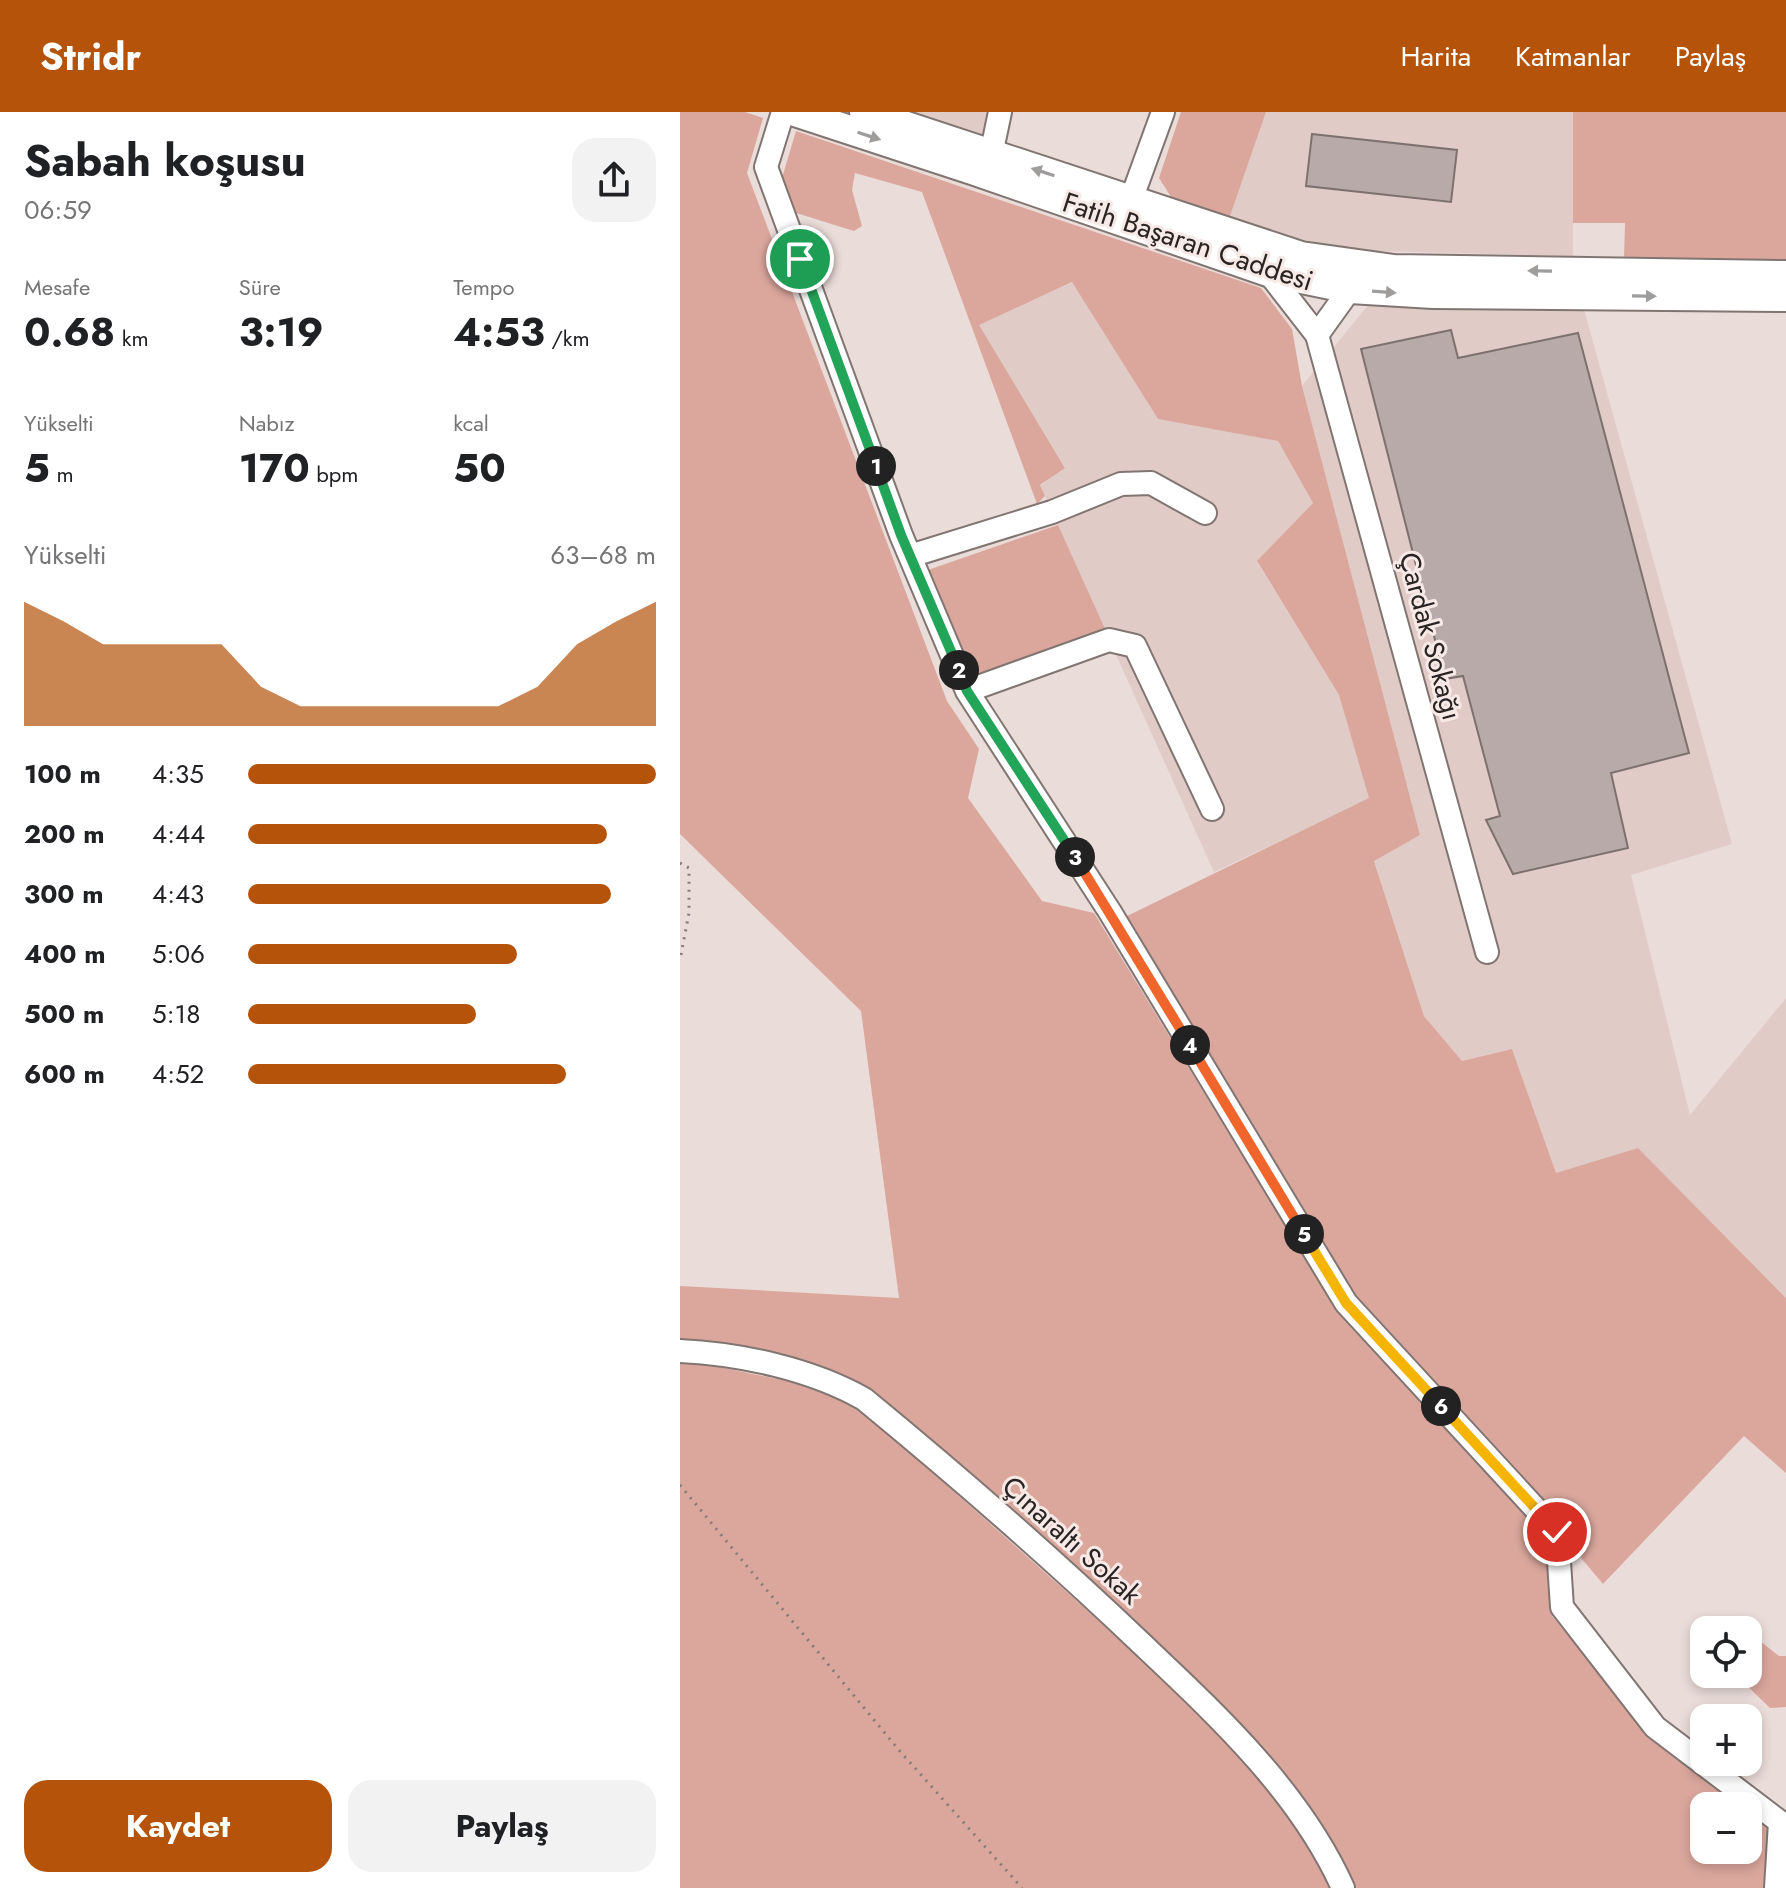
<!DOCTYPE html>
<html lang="tr">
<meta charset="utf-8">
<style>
:root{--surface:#fff;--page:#f2f2f2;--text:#202124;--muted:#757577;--accent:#b45309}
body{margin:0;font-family:Jost,sans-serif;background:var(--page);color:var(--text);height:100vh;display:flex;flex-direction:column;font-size:30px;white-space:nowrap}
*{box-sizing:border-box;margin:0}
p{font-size:26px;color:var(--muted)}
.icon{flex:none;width:44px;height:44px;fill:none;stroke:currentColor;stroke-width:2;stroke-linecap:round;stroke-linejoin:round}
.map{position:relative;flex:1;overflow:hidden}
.sheet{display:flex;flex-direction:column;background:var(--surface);width:680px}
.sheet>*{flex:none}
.buttons{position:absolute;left:1010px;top:1504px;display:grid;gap:16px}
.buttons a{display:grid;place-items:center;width:72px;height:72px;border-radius:16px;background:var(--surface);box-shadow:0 4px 12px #0003;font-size:40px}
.pin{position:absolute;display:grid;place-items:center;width:68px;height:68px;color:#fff;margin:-34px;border:4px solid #fff;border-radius:50%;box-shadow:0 2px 8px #0007}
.km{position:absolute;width:40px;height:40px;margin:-20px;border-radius:50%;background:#222;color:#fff;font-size:22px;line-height:40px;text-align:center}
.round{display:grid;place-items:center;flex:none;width:84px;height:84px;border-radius:24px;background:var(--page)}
.overview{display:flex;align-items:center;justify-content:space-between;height:136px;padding:0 24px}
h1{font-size:44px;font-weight:700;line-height:60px}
.figures{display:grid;grid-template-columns:repeat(3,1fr);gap:12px;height:136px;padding:8px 24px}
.figures div{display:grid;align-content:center}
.figures b{font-size:40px;font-weight:700}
.figures small{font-size:22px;font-weight:400}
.figures p{font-size:22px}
.chart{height:224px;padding:16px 24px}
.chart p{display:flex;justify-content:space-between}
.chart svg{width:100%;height:144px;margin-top:8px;fill:var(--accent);opacity:.7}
.primary-button{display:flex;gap:16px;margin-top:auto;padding:16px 24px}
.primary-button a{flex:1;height:92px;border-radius:24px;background:var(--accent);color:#fff;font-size:32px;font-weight:700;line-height:92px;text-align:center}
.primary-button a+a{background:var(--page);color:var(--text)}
ul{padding:0 24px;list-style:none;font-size:26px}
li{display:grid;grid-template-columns:128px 96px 1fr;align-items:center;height:60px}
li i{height:20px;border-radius:10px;background:var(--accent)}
header{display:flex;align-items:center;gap:48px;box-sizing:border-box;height:112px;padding:0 40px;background:var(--accent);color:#fff}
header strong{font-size:38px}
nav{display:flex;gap:44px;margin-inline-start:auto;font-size:28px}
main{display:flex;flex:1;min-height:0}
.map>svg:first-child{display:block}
</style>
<header>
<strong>Stridr</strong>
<nav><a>Harita</a><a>Katmanlar</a><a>Paylaş</a></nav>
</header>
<main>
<section class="sheet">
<div class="overview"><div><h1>Sabah koşusu</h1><p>06:59</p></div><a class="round"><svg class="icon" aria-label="share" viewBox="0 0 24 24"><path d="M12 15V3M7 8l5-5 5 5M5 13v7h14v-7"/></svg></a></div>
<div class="figures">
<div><p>Mesafe</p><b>0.68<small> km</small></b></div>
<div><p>Süre</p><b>3:19</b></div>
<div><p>Tempo</p><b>4:53<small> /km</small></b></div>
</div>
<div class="figures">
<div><p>Yükselti</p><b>5<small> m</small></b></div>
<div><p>Nabız</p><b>170<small> bpm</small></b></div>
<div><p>kcal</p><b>50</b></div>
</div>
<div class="chart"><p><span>Yükselti</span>63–68 m</p>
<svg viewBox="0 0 160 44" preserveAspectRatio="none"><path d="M0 44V6L10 12L20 19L30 19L40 19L50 19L60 32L70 38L80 38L90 38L100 38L110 38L120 38L130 32L140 19L150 12L160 6V44z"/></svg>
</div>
<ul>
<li><b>100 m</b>4:35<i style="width:100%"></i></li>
<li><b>200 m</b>4:44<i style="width:88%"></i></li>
<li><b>300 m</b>4:43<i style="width:89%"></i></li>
<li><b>400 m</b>5:06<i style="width:66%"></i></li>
<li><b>500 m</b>5:18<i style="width:56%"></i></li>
<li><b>600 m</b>4:52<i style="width:78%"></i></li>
</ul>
<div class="primary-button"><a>Kaydet</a><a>Paylaş</a></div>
</section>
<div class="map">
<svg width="1106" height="1776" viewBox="0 0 1106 1776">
<rect width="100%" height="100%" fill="#eadcd9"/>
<path fill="#e0cbc7" d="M164 0H322L312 49Z
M586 0H893V144L661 138 549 107Z
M393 170 478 307 598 329 633 391 577 450 659 583 690 687 534 760 360 374 385 355 298 213Z
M689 192 903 194 1052 732 951 763 1010 1003 1106 886V1186L958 1036 876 1062 832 937 782 949 744 904 694 748 740 723 622 274Z"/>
<path fill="#dba79d" d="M0 0H65L83 6 67 61 267 589 299 637 288 686 362 789 414 801 658 1200 755 1302 867 1426 872 1504 968 1621 1063 1694H1024V1738H1068V1698L1094 1718 1089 1776H672L548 1603 408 1466 190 1277 154 1260 0 1229V1174L219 1186 181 899 0 722Z
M501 0H586L549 107 493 88 479 66Z
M893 0H1106V151L944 148 945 111H893Z
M116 19 581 176 612 217 622 274 740 723 694 749 744 904 782 949 832 937 876 1061 958 1036 1106 1186V1361L1064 1324 923 1472 880 1421 666 1191 441 807 689 686 659 583 577 449 633 391 598 329 478 307 392 170 299 213 385 356 360 373 365 384 357 392 242 80 175 61 172 78 182 114 174 119 113 100 102 66Z
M378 413 425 517 290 566 248 458Z
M0 1247 146 1277 179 1295 534 1611 571 1651 650 1759 656 1776H0Z
M1080 1529 1099 1544H1106V1595L1090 1596 1055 1562H1068V1543Z"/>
<path fill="#b7aaa8" stroke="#7d716f" stroke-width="2" d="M632 22 777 38 771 90 626 74Z
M771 218 778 246 898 221 1009 641 931 661 948 736 833 762 806 708 820 704 783 564 765 567 681 237Z"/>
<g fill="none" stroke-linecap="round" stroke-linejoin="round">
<defs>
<path id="minor" d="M103 0 86 55 221 423 287 579 430 800 666 1191 877 1420 882 1495 975 1615 1100 1710 1096 1776
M311 43 320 0
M451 88 483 0
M588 160 637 223 807 840
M637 223 670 177
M230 444 372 400 441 372 471 371 525 401
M287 579 429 528 455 534 532 697
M0 1239C61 1242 131 1257 184 1287 280 1366 373 1447 463 1533 538 1604 620 1680 663 1776"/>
<path id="major" d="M115 0 295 59 588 160 670 177 753 182 1106 185
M184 0 621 144 714 157 1106 163"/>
</defs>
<use href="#minor" stroke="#817572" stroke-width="26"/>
<use href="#major" stroke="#817572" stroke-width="32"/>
<path stroke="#857b79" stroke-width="3" stroke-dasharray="2 6" stroke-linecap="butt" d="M0 751 9 756V801L0 848
M0 1373 218 1637 342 1776"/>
<use href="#minor" stroke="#fff" stroke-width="22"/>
<use href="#major" stroke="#fff" stroke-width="28"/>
</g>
<defs><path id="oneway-solid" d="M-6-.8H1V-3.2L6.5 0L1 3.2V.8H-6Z" transform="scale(2)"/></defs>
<g fill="#9f9c9c">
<use href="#oneway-solid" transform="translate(189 24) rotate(18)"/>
<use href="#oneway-solid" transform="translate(363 60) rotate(-162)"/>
<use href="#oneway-solid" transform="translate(860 159) rotate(-179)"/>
<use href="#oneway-solid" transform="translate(704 180) rotate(4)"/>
<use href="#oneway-solid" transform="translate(964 184) rotate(1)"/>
</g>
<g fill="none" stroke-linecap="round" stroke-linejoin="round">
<defs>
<path id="split-1" d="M120 147 196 354"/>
<path id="split-2" d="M196 354 221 423 279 558"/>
<path id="split-3" d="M279 558 287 579 395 745"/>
<path id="split-4" d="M395 745 510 933"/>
<path id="split-5" d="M510 933 624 1122"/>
<path id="split-6" d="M624 1122 666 1191 761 1294"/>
<path id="split-7" d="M761 1294 877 1420"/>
</defs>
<use href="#split-1" stroke="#fff" stroke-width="16"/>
<use href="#split-2" stroke="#fff" stroke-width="16"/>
<use href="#split-3" stroke="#fff" stroke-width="16"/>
<use href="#split-4" stroke="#fff" stroke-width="16"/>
<use href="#split-5" stroke="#fff" stroke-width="16"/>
<use href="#split-6" stroke="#fff" stroke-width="16"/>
<use href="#split-7" stroke="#fff" stroke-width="16"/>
<use href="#split-1" stroke="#22a559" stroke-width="10"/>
<use href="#split-2" stroke="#22a559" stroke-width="10"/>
<use href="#split-3" stroke="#22a559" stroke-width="10"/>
<use href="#split-4" stroke="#f0652b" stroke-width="10"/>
<use href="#split-5" stroke="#f0652b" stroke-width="10"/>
<use href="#split-6" stroke="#f5b400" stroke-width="10"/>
<use href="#split-7" stroke="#f5b400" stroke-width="10"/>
</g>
<g text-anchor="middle" stroke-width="6" stroke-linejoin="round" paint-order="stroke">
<g font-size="28" fill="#292423" stroke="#f7e9e6">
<text transform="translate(508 129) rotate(18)" y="10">Fatih Başaran Caddesi</text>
<text transform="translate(751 524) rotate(75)" y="10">Çardak Sokağı</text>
<text transform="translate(392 1428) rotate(42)" y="10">Çınaraltı Sokak</text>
</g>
</g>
</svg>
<div class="buttons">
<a><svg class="icon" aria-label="locate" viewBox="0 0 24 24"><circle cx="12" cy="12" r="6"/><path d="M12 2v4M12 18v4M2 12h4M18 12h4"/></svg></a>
<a>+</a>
<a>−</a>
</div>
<div class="pin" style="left:120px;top:147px;background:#1e9e55"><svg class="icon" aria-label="arrive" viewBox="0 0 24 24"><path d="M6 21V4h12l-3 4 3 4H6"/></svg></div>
<div class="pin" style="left:877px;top:1420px;background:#d93025"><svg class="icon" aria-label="check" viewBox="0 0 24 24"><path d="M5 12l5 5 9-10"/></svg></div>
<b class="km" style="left:196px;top:354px">1</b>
<b class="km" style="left:279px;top:558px">2</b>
<b class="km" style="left:395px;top:745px">3</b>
<b class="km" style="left:510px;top:933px">4</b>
<b class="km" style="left:624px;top:1122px">5</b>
<b class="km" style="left:761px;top:1294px">6</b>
</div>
</main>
